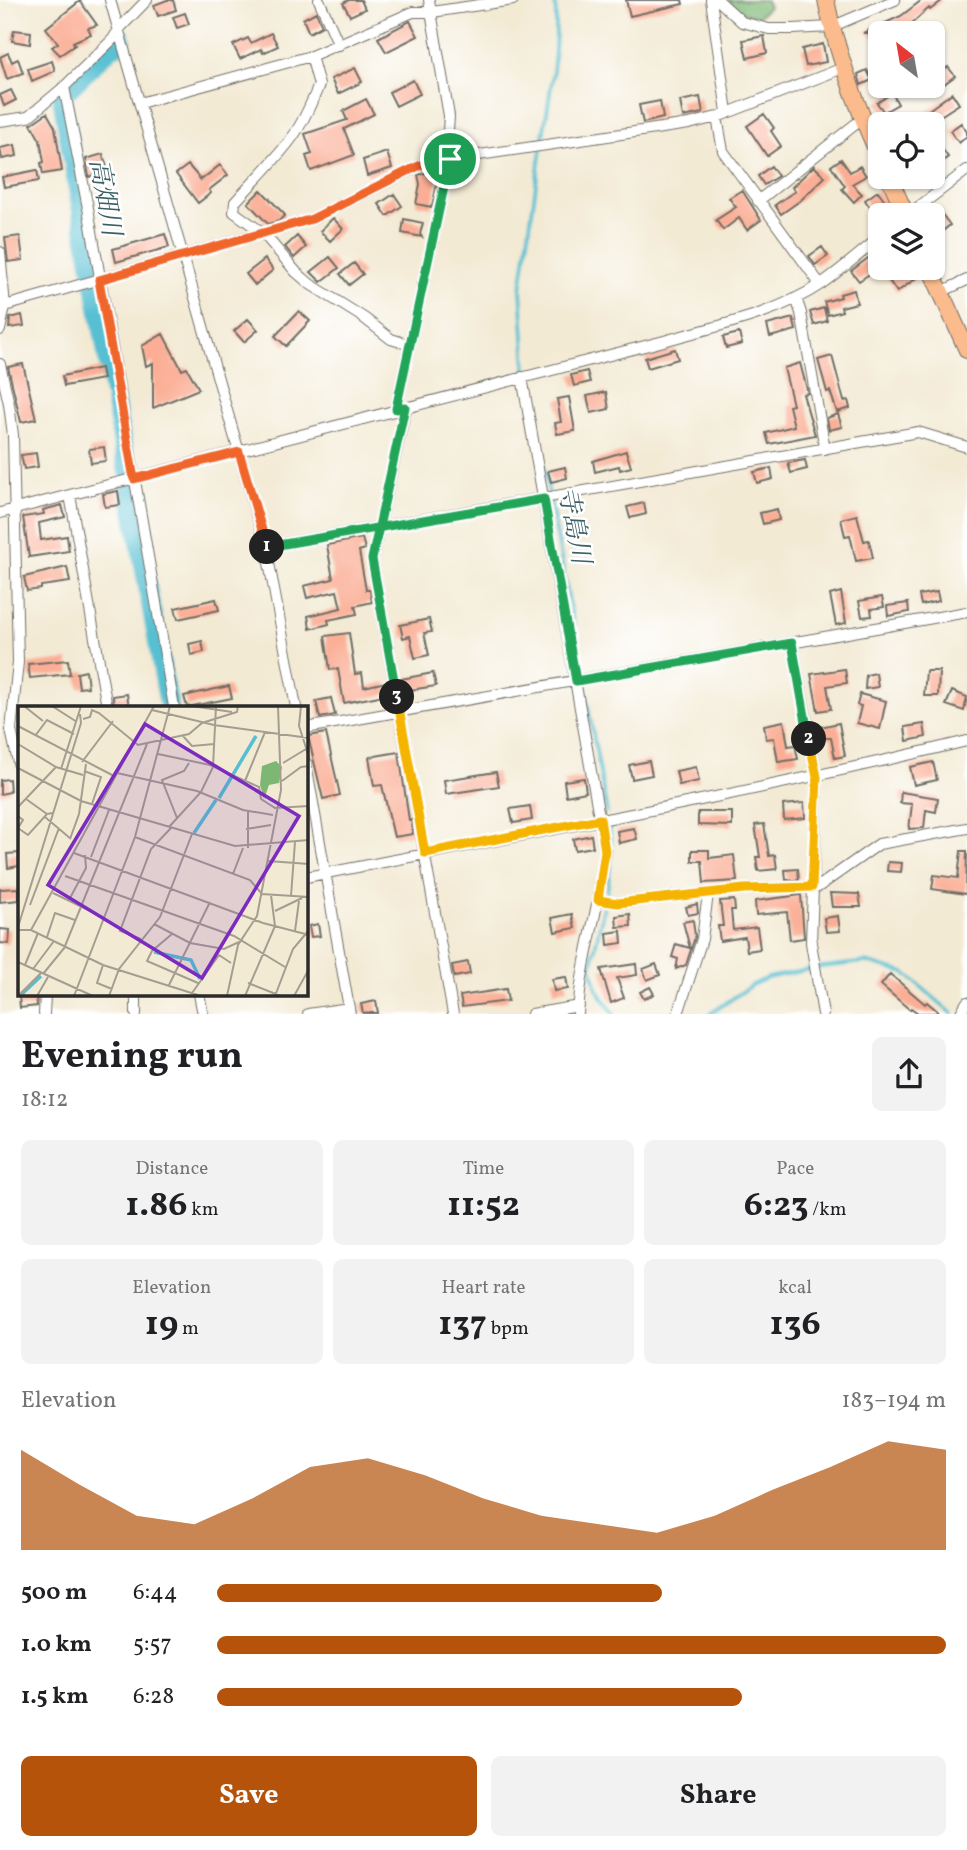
<!DOCTYPE html>
<meta charset="utf-8">
<style>
:root{--surface:#fff;--page:#f2f2f2;--text:#202124;--muted:#757577;--accent:#b45309}
body{margin:0;font-family:Vollkorn,"Noto Serif JP",serif;background:var(--page);color:var(--text);height:100vh;display:flex;flex-direction:column;font-size:26px;white-space:nowrap}
*{box-sizing:border-box;margin:0}
p{font-size:23px;color:var(--muted)}
.icon{flex:none;width:38px;height:38px;fill:none;stroke:currentColor;stroke-width:2;stroke-linecap:round;stroke-linejoin:round}
.map{position:relative;height:1014px;overflow:hidden}
.panel{display:flex;flex-direction:column;background:var(--surface);flex:1}
.panel>*{flex:none}
.needle{width:46px;rotate:329deg}
.fabs{position:absolute;left:868px;top:21px;display:grid;gap:14px}
.fabs a{display:grid;place-items:center;width:77px;height:77px;border-radius:10px;background:var(--surface);box-shadow:0 2px 5px #0004;font-size:35px}
.pin{position:absolute;display:grid;place-items:center;width:60px;height:60px;color:#fff;margin:-30px;border:4px solid #fff;border-radius:50%;box-shadow:0 2px 7px #0007}
.km{position:absolute;width:35px;height:35px;margin:-18px;border-radius:50%;background:#222;color:#fff;font-size:19px;line-height:35px;text-align:center}
.round{display:grid;place-items:center;flex:none;width:74px;height:74px;border-radius:10px;background:var(--page)}
.overview{display:flex;align-items:center;justify-content:space-between;height:119px;padding:0 21px}
h1{font-size:38px;font-weight:700;line-height:52px}
.stats{display:grid;grid-template-columns:repeat(3,1fr);gap:10px;height:119px;padding:7px 21px}
.stats div{display:grid;align-content:center;border-radius:10px;background:var(--page);text-align:center}
.stats b{font-size:35px;font-weight:700}
.stats small{font-size:19px;font-weight:400}
.stats p{font-size:19px}
.chart{height:196px;padding:14px 21px}
.chart p{display:flex;justify-content:space-between}
.chart svg{width:100%;height:126px;margin-top:7px;fill:var(--accent);opacity:.7}
.cta{display:flex;gap:14px;margin-top:auto;padding:14px 21px}
.cta a{flex:1;height:80px;border-radius:10px;background:var(--accent);color:#fff;font-size:28px;font-weight:700;line-height:80px;text-align:center}
.cta a+a{background:var(--page);color:var(--text)}
ul{padding:0 21px;list-style:none;font-size:23px}
li{display:grid;grid-template-columns:112px 84px 1fr;align-items:center;height:52px}
li i{height:18px;border-radius:9px;background:var(--accent)}
.map>svg:first-child{display:block}
</style>
<div class="map">
<svg width="967" height="1014" viewBox="0 0 967 1014">
<rect width="100%" height="100%" fill="#fff"/>
<filter id="ink" filterUnits="userSpaceOnUse"><feTurbulence type="fractalNoise" baseFrequency=".0143" numOctaves="2"/><feDisplacementMap in="SourceGraphic" scale="14" xChannelSelector="R" yChannelSelector="G"/><feConvolveMatrix kernelMatrix="1 2 1 2 8 2 1 2 1" color-interpolation-filters="sRGB"/></filter>
<filter id="wash" filterUnits="userSpaceOnUse"><feTurbulence type="fractalNoise" baseFrequency=".00686" numOctaves="4" result="noise"/><feDisplacementMap in="SourceGraphic" scale="28" xChannelSelector="R" yChannelSelector="G"/><feGaussianBlur stdDeviation="1.57" result="paint"/><feColorMatrix in="noise" values="0 0 0 0 0 0 0 0 0 0 0 0 0 0 0 0 0 1.4 0 .05"/><feComposite in="paint" operator="in"/></filter>
<g filter="url(#wash)">
<rect width="100%" height="100%" fill="#f3ead4"/>
<path fill="#7eb774" stroke="#547150" stroke-width="2" d="M728 0H766L769 7 758 17 737 12Z"/>
<g fill="none" stroke-linecap="round" stroke-linejoin="round">
<path stroke="#56bfd2" stroke-width="3.5" d="M127 32 130 41
M542 142C550 95 559 48 555 0
M526 370 521 289 541 149
M528 382 583 675
M584 683 607 812
M609 823 612 854 607 892 591 967 597 989 614 1014
M710 1014 752 985 767 978 822 967 866 962 905 973 953 1014"/>
<path stroke="#56bfd2" stroke-width="19" d="M70 88 112 47 116 46
M62 100 127 469
M130 489 169 707"/>
</g>
<g id="blocks">
<path fill="#fbae95" d="M167 0H173L176 10 158 16 154 5Z
M349 0H361L365 9 350 16 343 3Z
M626 0H682L683 4 630 16Z
M922 0H943L930 10 929 8 901 33H880V37L873 39 868 33H863L901 16Z
M80 1 97 25 88 28 91 34 73 42 75 45 60 55 52 47 58 43 46 28Z
M316 12 322 26 309 33 303 19Z
M185 13 189 24 177 28 173 17Z
M410 21 418 36 386 52 378 38Z
M14 30 31 32 30 44 12 41Z
M271 33 278 46 263 53 261 49 240 59 233 45 248 38 251 43Z
M764 36 767 53 747 58 743 40Z
M823 44 826 62 806 66 802 49Z
M8 53 12 62 18 59 23 73 7 79 0 57Z
M52 61 55 71 32 81 28 69Z
M948 67 955 76 940 87 933 78Z
M355 68 362 82 338 94 331 79Z
M867 70 872 80 861 85 858 74Z
M413 80 420 94 396 106 389 92Z
M11 90 16 100 4 106 0 95Z
M892 93 898 104 884 112 877 103Z
M952 93 959 104 928 124 922 115Z
M700 97 703 113 683 117 680 101Z
M366 99 374 114 344 129 354 155 311 171 306 156 312 154 305 134 347 120 343 111Z
M660 101 663 118 643 123 639 105Z
M47 113 55 127 62 171 43 174 41 163 44 162 40 140 31 124Z
M764 114 774 128 771 131 781 146 767 156 747 126Z
M961 123 967 132V136L959 143 950 131Z
M15 145 17 156 2 159 0 148Z
M940 146 948 157 938 165 933 158V151Z
M387 152 392 168 367 176 363 160Z
M103 154 108 171 89 177 86 159Z
M841 159 850 172 860 166 866 176 852 184 862 194 854 202 842 189 845 186 831 166Z
M188 165 201 180 220 165 228 175 209 190 211 193 198 203 176 174Z
M771 166 778 176 764 185 758 176Z
M814 166 825 177 801 200 781 214 775 205 795 191 792 187Z
M37 170 39 181 4 187 2 177Z
M436 170 438 180 432 207 416 204 420 184 418 175Z
M916 177H942L921 187Z
M261 190 285 215 279 221 268 224 248 203Z
M742 190 761 220 747 230 739 218 723 230 716 220 736 207 729 198Z
M878 191 894 213 895 215H875L865 200Z
M394 194 402 206 387 216 379 204Z
M941 213 950 225 933 239V219Z
M333 218 343 229 330 241 320 231Z
M404 219 423 223 420 234 422 237 402 233Z
M165 234 169 247 116 262 113 249Z
M20 236 23 260 8 262 5 238Z
M297 236 306 247 294 258 285 247Z
M822 247 828 256 815 265 809 256Z
M880 249V267L859 281 851 271Z
M330 257 339 268 321 282 311 272Z
M265 259 273 270 255 285 246 274Z
M354 263 363 274 349 285 340 274Z
M880 268H906L915 279 897 292Z
M854 290 857 303 841 307 842 311 828 315 824 302 841 297 840 294Z
M824 308 827 321 814 325 810 312Z
M299 311 310 321 286 346 275 336Z
M22 315 24 326 9 328 10 318Z
M793 318 796 330 770 337 767 325Z
M248 319 258 330 244 342 234 331Z
M739 333 742 344 726 348 723 337Z
M163 334 182 370 187 368 199 389 153 408V363L146 366 142 346Z
M675 349 678 359 648 368 645 358Z
M832 356 844 401 848 400 850 408 837 412 830 391 827 392 818 360Z
M800 363 808 393 803 394 815 435 769 444 766 433 794 426 789 406 793 405 784 368Z
M23 364 36 419 21 422 8 367Z
M101 368 103 379 64 386 62 376Z
M587 371 590 382 574 386 571 375Z
M606 392 609 409 591 413 587 396Z
M569 397 575 431 557 434 555 423 561 422 557 399Z
M838 414 842 427 829 430 827 418Z
M104 447 106 461 91 463 89 449Z
M626 451 631 467 620 470 619 466 595 472 593 461Z
M36 453 38 467 24 469 21 455Z
M805 460 807 469 791 473 788 463Z
M565 467 567 478 551 482 548 471Z
M771 468 773 479 757 483 754 472Z
M118 491 120 505 105 507 103 494Z
M644 503 646 514 630 518 627 507Z
M62 505 65 517 39 523 41 540 67 536 69 551 29 557 23 517 44 514 43 510Z
M777 509 779 520 763 524 760 513Z
M857 515 864 541 869 540 873 558 856 561 850 535 845 536 841 519Z
M362 538 365 549 359 551 366 590H370L372 602 355 606 357 614 328 620 329 624 310 629 308 616 341 608 337 591 307 598 304 586 333 579 327 545Z
M67 567 70 582 41 586V589L27 591 24 577Z
M841 592 846 623 836 625 830 595Z
M937 592 939 601 921 605 919 595Z
M882 597 884 607 871 609 872 616 862 617 859 601Z
M216 599 219 610 178 619 175 608Z
M908 603 909 612 888 616 887 606Z
M429 619 432 632 424 633 429 655 415 658 410 636 403 638 400 625Z
M349 633 355 674 362 673 364 687 386 682 389 694 344 703 338 669 330 670 325 636Z
M202 641 204 652 191 655 189 644Z
M68 660 70 674 30 678 28 664Z
M845 669 847 683 827 686 831 709 818 711 811 674Z
M86 671 88 687 79 688 77 673Z
M926 671H939L938 696H924Z
M433 673 436 686 403 691 401 679Z
M876 673 878 687 865 689 866 675Z
M229 686 232 698 187 707 184 696Z
M952 691 967 697 964 711 946 705Z
M127 694 129 707H114L113 696Z
M860 694 886 701 880 729 857 723 861 706 857 705Z
M331 698 335 715 320 718 316 701Z
M784 721 788 746 795 745 798 759 778 762 774 738 766 739 764 725Z
M839 723 845 756 835 758 831 738H817L815 728Z
M924 724 926 737 907 741 905 727Z
M326 733 340 795 323 799 308 736Z
M399 752 409 820H411L413 834 394 837 382 785 374 786 369 757Z
M649 761 652 775 632 779 629 765Z
M933 762 937 780 914 785 910 767Z
M696 767 699 781 679 785 676 771Z
M496 772 499 786 446 794 444 780Z
M584 778 586 792 566 796 564 781Z
M9 779 10 792 0 794V780Z
M901 792 938 798 936 812 926 810 924 828 909 829 912 804 900 803Z
M804 803 805 818 784 820 783 805Z
M530 806 532 820 513 823 510 809Z
M698 812H732V826L698 825Z
M764 824 769 856 775 855 777 869 758 871 756 857H760L755 825Z
M634 828 637 839 619 843 617 831Z
M591 835 593 847 575 850 573 839Z
M692 850H709V858L734 855 737 881 704 883 702 861H692Z
M961 851H967L966 894 932 889 934 875 958 878Z
M19 853V866L8 868 7 854Z
M888 862 902 863 901 872 887 871Z
M798 869 799 880H786L785 870Z
M19 888V900L0 902V889Z
M830 893 859 894 861 907H832Z
M801 895 804 938 790 940 787 912 756 915 755 901Z
M734 900 735 910H731L733 930 757 927 760 949 747 951 745 937 720 941 718 926H723L720 901Z
M697 904 698 913 688 915 686 907Z
M572 914 575 928 555 932 552 918Z
M630 914 631 926 617 927 616 916Z
M838 916 840 931 826 932 824 918Z
M693 920 695 937 686 965 676 969 678 959 672 957 676 944 690 948 683 922Z
M318 924 320 936 311 937 309 926Z
M0 929 10 930 9 944 0 943Z
M621 931 622 943 608 945 607 933Z
M468 962 470 974 454 977 452 965Z
M636 964 637 975 617 978 624 998 611 1003 601 969Z
M656 964 660 975 647 980 643 969Z
M890 974 925 1004 927 1002 940 1013H918L911 1008 910 1010 881 985Z
M566 977 568 989 554 991 552 979Z
M650 987 654 994 644 999 640 992Z
M506 989 508 1001 462 1007 460 996Z
M36 994 37 1006 20 1008 19 995Z
M376 1001 378 1013H363L361 1004Z"/>
</g>
</g>
<g filter="url(#ink)">
<use href="#blocks" fill-opacity="0" stroke="#716e66" stroke-width="2"/>
<g fill="none" stroke-linecap="round" stroke-linejoin="round">
<defs>
<path id="minor" d="M110 0 266 547 296 707
M319 0 339 45
M711 0 727 112
M718 0 742 22 769 29H793L831 27 895 0
M311 56 319 85C312 102 304 120 294 135 277 159 255 180 235 202L234 212 263 233 296 272 310 284 364 318 391 339 410 345
M64 87 88 208 174 707
M140 103 311 56 413 12H432L513 0
M717 117 723 151 820 284
M0 121 28 117 64 87 113 39 119 29 147 0
M758 201 862 119
M908 215 967 170
M0 252 5 306 0 330
M941 292 967 280
M796 298 801 313 825 449
M5 306 312 219 425 163 689 124 717 117 843 68
M0 364 9 404 13 435 18 662 11 730 19 767
M522 377 605 851C601 906 581 958 578 1014
M406 407 372 559 453 1014
M396 409 450 159 447 146 449 116 429 0
M70 495 107 707
M0 513 664 341C716 326 775 315 821 284 841 270 861 253 880 237
M266 547 918 432 967 447
M792 643 817 777 811 943 823 1014
M306 728 967 612
M306 763 350 1014
M306 877C527 834 748 794 967 741
M598 900 618 903 744 889 818 887 879 844 967 828
M199 994 203 1014
M44 1014 45 994
M136 1014V994
M308 1014 349 1008
M532 1014 579 1006
M678 1014 702 939 708 894
M960 1014 967 1002"/>
<path id="primary" d="M826 0C837 55 857 107 880 158
M889 177 906 215
M930 268 967 350"/>
</defs>
<use href="#minor" stroke="#716e66" stroke-width="12"/>
<use href="#primary" stroke="#716e66" stroke-width="18"/>
<use href="#minor" stroke="#fff" stroke-width="10"/>
<use href="#primary" stroke="#fbbb8d" stroke-width="16"/>
</g>
</g>
<g fill="none" stroke-linecap="round" stroke-linejoin="round" filter="url(#ink)">
<defs>
<path id="split-1" d="M267 547 239 452 134 479 99 280 312 219 408 171 425 163 450 159"/>
<path id="split-2" d="M267 547 544 499 576 681 792 643 809 739"/>
<path id="split-3" d="M397 697 425 853 600 819 605 851 598 900 618 903 744 889 812 887 817 777 809 739"/>
<path id="split-4" d="M397 697 372 559 405 407 396 409 450 159"/>
</defs>
<use href="#split-1" stroke="#fff" stroke-width="14"/>
<use href="#split-2" stroke="#fff" stroke-width="14"/>
<use href="#split-3" stroke="#fff" stroke-width="14"/>
<use href="#split-4" stroke="#fff" stroke-width="14"/>
<use href="#split-1" stroke="#f0652b" stroke-width="9"/>
<use href="#split-2" stroke="#22a559" stroke-width="9"/>
<use href="#split-3" stroke="#f5b400" stroke-width="9"/>
<use href="#split-4" stroke="#22a559" stroke-width="9"/>
</g>
<g text-anchor="middle" stroke-width="5" stroke-linejoin="round" paint-order="stroke">
<g font-size="26" font-style="italic" fill="#3a5f65" stroke="#fff">
<text transform="translate(106 197) rotate(80)" y="9">高畑川</text>
<text transform="translate(575 525) rotate(79)" y="9">寺島川</text>
</g>
</g>
<g transform="translate(18 706)">
<rect width="290" height="290" fill="#f3ead4"/>
<path d="M258 55 264 61 261 77 251 79 246 93 242 79 244 60Z" fill="#7eb774"/>
<path fill="none" stroke="#56bfd2" stroke-width="3.5" d="M201 92 238 30M176 127 198 94M136 246 173 254 182 273M4 288 23 270"/>
<path fill="none" stroke="#a39e90" stroke-width="2" d="M6 0 25 15M34 0 59 16M174 0 214 6M283 0 281 20 291 51M134 4 196 19 291 32M65 13 72 11 74 4 81 7 120 39 171 28 184 17 219 6 220 0M0 20 96 70M17 30 29 14 56 28M165 30 174 40 196 38M0 38 38 61 65 69M140 48 192 59 241 81 243 93 257 102 291 100M64 56 95 15M265 57 288 43M0 62 63 95 217 140 291 134M43 63 63 0M66 65 83 71 74 98M99 67 179 85 225 104 255 109M227 75 247 26M264 75 283 61 291 60M8 93 29 108 35 107M0 101 38 61M230 105V142M0 110 5 114 0 122 10 129 29 108M27 111 53 133M159 112 144 74 166 65 171 57M151 121 183 86 195 61 198 0M228 123 253 119M117 131 232 174 244 188 291 191M52 133 61 108 68 58M56 147 245 217 291 229M73 151 91 104M250 155 291 158M215 168 225 142M47 170 216 230 267 261M35 187 62 200M273 190 277 136M51 194 68 162 67 149M12 199 41 122M62 200 86 212M257 205 284 192M136 218 172 237 206 243 221 236M0 221 63 17 62 8M0 224H13L85 259 183 290M13 224 136 0M277 225 281 195M154 228 134 245 129 255 180 277M29 231 37 207 57 214M123 233 102 225 133 143 153 122M47 240 129 38M0 256 75 290M7 259 20 227M85 259 79 277 94 283M15 263 36 235M25 268 47 241M230 277 263 290M151 279 192 196M174 287 201 249 213 257M0 290 23 267M19 290 30 271M56 290 117 131 152 0M91 290 101 263 142 211 174 128M209 290 220 239 239 210 263 84 260 0M227 290 257 220 253 189M257 290 275 243 291 224M276 290 291 263"/>
<path fill="#7b2cbf" fill-opacity="0.15" stroke="#7b2cbf" stroke-width="3.5" d="M127 18 281 110 184 272 30 179Z"/>
<rect width="290" height="290" fill="none" stroke="#2b2b2b" stroke-width="3.5"/>
</g>
</svg>
<div class="fabs">
<a><svg class="needle" viewBox="-14 -14 28 28"><path d="M0-13l5 13h-10z" fill="#e53935"/><path d="M0 13l5-13h-10z" fill="#757577"/></svg></a>
<a><svg class="icon" aria-label="locate" viewBox="0 0 24 24"><circle cx="12" cy="12" r="6"/><path d="M12 2v4M12 18v4M2 12h4M18 12h4"/></svg></a>
<a><svg class="icon" aria-label="layers" viewBox="0 0 24 24"><path d="M12 4l9 5-9 5-9-5zM3 14l9 5 9-5"/></svg></a>
</div>
<div class="pin" style="left:450px;top:159px;background:#1e9e55"><svg class="icon" aria-label="arrive" viewBox="0 0 24 24"><path d="M6 21V4h12l-3 4 3 4H6"/></svg></div>
<b class="km" style="left:267px;top:547px">1</b>
<b class="km" style="left:809px;top:739px">2</b>
<b class="km" style="left:397px;top:697px">3</b>
</div>
<section class="panel">
<div class="overview"><div><h1>Evening run</h1><p>18:12</p></div><a class="round"><svg class="icon" aria-label="share" viewBox="0 0 24 24"><path d="M12 15V3M7 8l5-5 5 5M5 13v7h14v-7"/></svg></a></div>
<div class="stats">
<div><p>Distance</p><b>1.86<small> km</small></b></div>
<div><p>Time</p><b>11:52</b></div>
<div><p>Pace</p><b>6:23<small> /km</small></b></div>
</div>
<div class="stats">
<div><p>Elevation</p><b>19<small> m</small></b></div>
<div><p>Heart rate</p><b>137<small> bpm</small></b></div>
<div><p>kcal</p><b>136</b></div>
</div>
<div class="chart"><p><span>Elevation</span>183–194 m</p>
<svg viewBox="0 0 160 44" preserveAspectRatio="none"><path d="M0 44V9L10 21L20 32L30 35L40 26L50 15L60 12L70 18L80 26L90 32L100 35L110 38L120 32L130 23L140 15L150 6L160 9V44z"/></svg>
</div>
<ul>
<li><b>500 m</b>6:44<i style="width:61%"></i></li>
<li><b>1.0 km</b>5:57<i style="width:100%"></i></li>
<li><b>1.5 km</b>6:28<i style="width:72%"></i></li>
</ul>
<div class="cta"><a>Save</a><a>Share</a></div>
</section>
